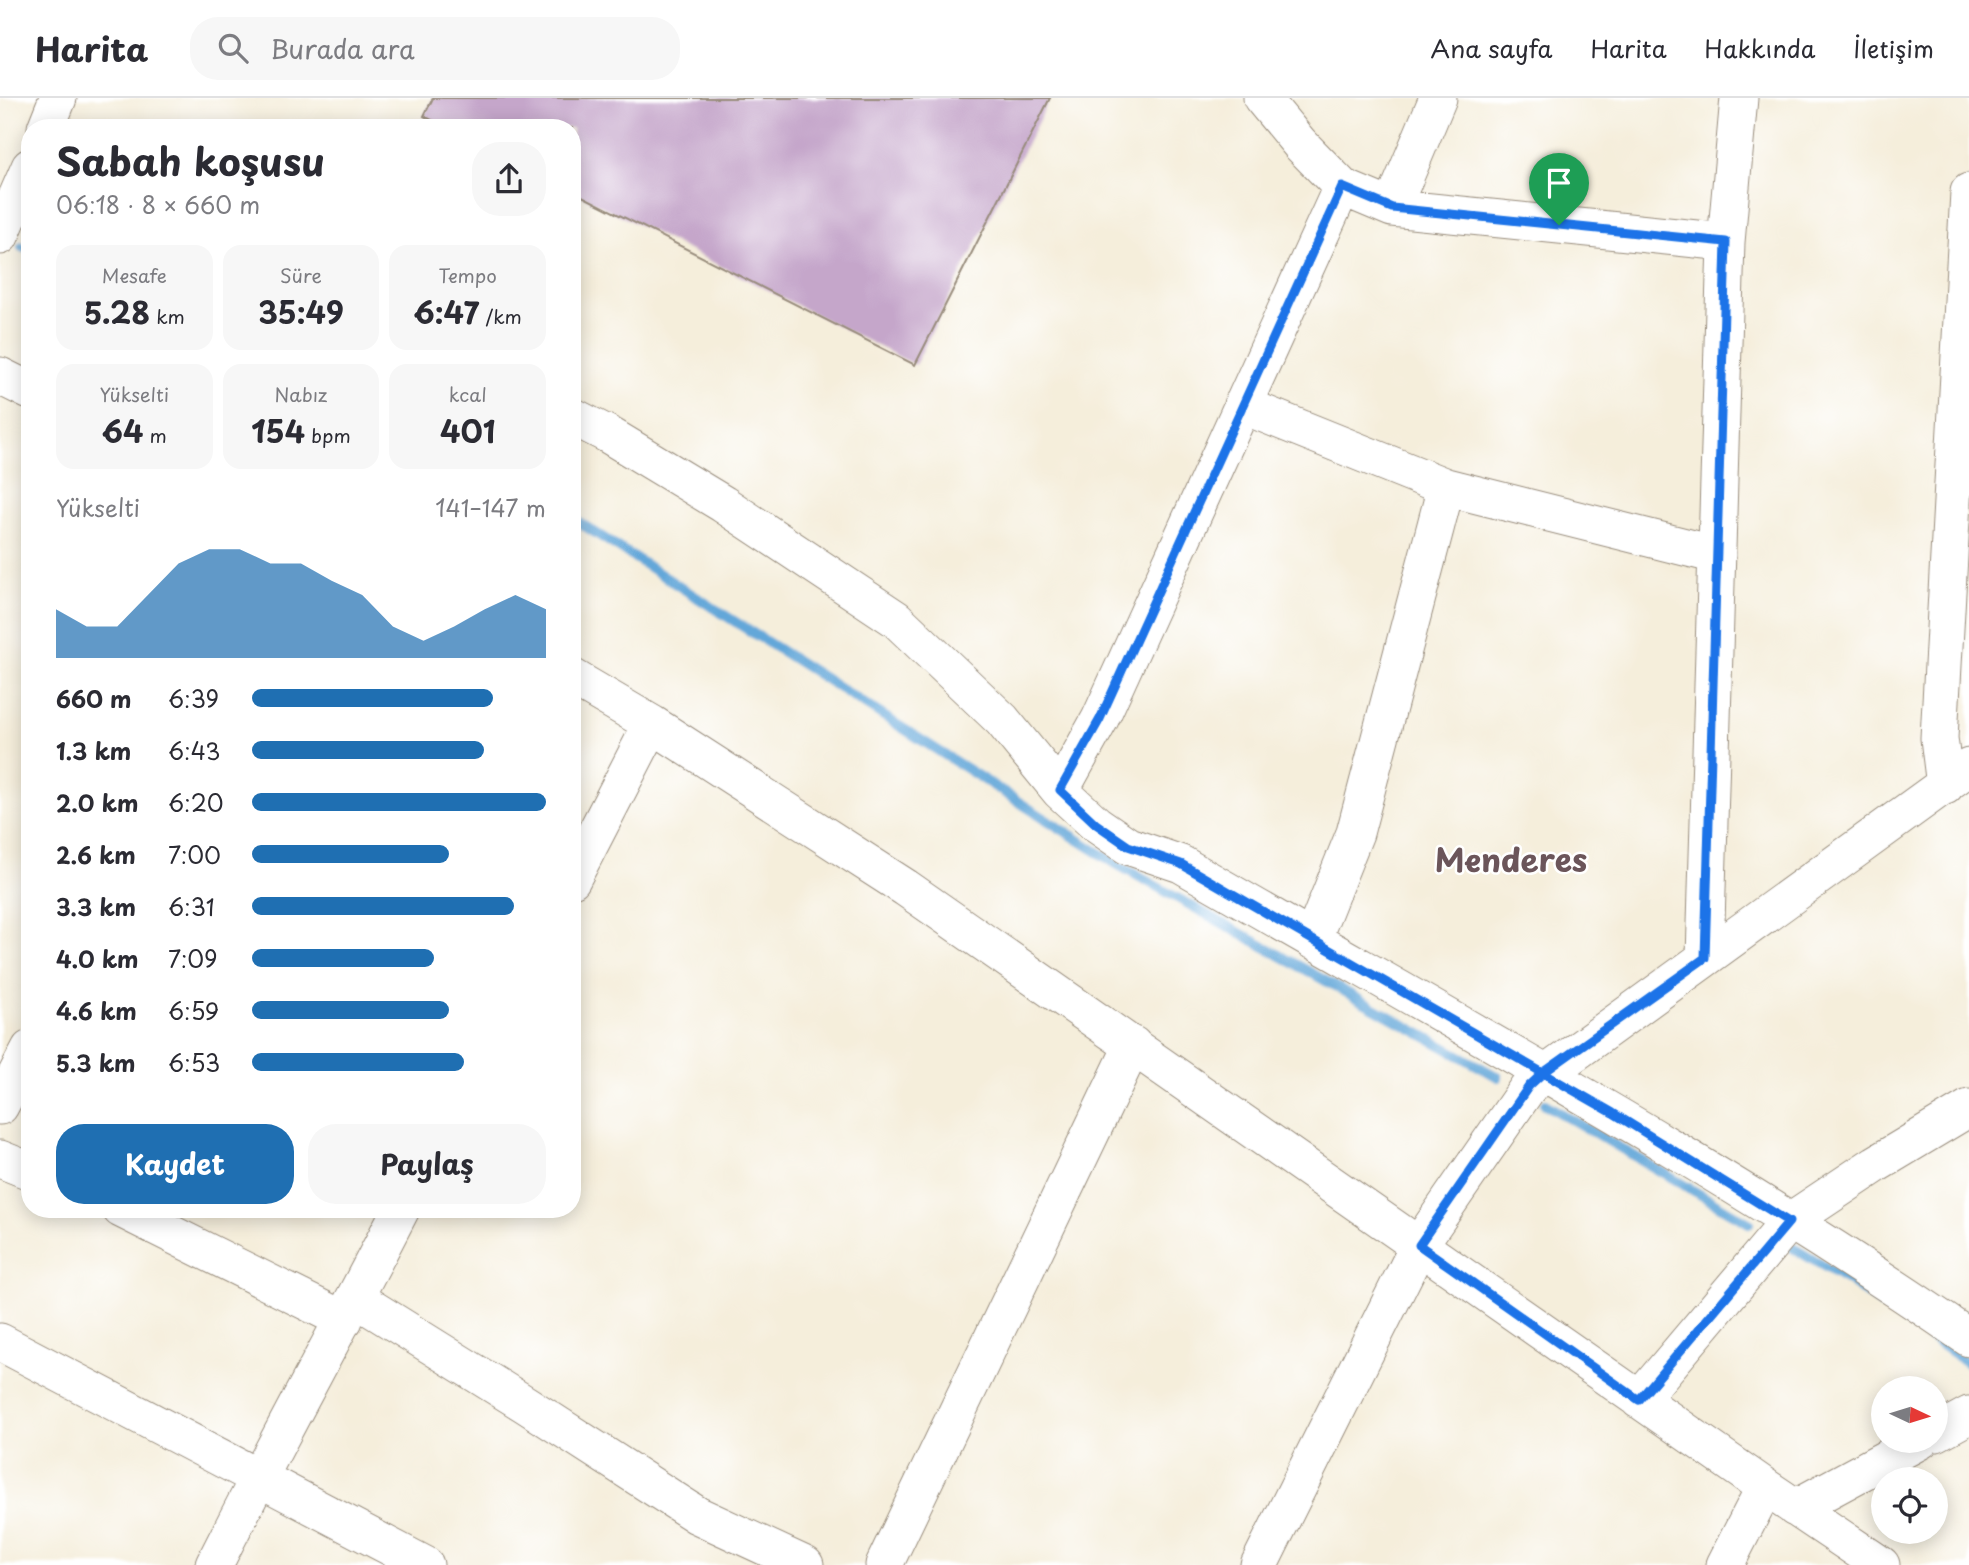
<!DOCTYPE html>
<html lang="tr">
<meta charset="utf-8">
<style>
:root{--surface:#fff;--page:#f7f7f7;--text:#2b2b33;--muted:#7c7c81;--line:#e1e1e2;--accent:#1f6fb2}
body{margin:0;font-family:"Playpen Sans",sans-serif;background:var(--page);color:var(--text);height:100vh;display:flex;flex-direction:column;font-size:26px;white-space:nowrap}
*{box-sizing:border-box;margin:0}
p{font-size:23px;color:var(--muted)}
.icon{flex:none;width:38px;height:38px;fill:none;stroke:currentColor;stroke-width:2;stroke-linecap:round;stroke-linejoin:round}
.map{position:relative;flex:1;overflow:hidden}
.side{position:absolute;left:21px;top:21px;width:560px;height:1099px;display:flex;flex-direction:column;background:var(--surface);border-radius:28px;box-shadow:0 4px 18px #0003}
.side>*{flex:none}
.needle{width:46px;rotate:94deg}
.fabs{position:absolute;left:1871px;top:1278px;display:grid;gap:14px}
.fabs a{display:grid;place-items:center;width:77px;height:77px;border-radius:50%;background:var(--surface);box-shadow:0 4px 18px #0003;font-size:35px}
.pin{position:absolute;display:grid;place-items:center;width:60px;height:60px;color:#fff;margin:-72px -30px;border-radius:50% 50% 50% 0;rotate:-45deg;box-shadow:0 0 7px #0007}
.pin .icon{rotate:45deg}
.round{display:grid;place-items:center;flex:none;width:74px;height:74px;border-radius:28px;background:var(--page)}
.summary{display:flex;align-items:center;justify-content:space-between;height:119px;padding:0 35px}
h1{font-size:38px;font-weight:700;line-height:52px}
.figures{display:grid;grid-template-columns:repeat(3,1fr);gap:10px;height:119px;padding:7px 35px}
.figures div{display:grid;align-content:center;border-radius:18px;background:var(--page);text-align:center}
.figures b{font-size:30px;font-weight:700}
.figures small{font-size:19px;font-weight:400}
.figures p{font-size:19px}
.chart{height:196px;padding:14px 35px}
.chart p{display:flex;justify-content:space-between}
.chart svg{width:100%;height:126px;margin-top:7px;fill:var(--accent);opacity:.7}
.primary-button{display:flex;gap:14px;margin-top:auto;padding:14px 35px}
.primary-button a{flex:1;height:80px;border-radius:28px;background:var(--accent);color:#fff;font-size:28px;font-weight:700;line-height:80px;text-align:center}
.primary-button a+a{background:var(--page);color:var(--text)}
ul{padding:0 35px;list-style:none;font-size:23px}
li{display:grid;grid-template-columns:112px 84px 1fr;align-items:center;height:52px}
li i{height:18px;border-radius:9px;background:var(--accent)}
header{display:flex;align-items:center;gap:42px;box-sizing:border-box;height:98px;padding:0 35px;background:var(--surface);border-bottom:2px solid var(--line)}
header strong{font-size:33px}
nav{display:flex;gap:38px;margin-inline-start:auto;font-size:24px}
.search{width:490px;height:63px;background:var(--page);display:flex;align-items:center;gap:18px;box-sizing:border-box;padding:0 24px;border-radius:28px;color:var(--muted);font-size:26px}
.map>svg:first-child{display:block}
</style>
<header>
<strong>Harita</strong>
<div class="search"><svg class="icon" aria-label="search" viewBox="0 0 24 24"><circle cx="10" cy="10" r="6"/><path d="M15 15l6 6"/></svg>Burada ara</div>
<nav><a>Ana sayfa</a><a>Harita</a><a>Hakkında</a><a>İletişim</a></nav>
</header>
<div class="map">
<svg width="1969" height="1467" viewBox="0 0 1969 1467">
<rect width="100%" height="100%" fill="#fff"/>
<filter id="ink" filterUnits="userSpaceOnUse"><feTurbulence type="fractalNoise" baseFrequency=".0143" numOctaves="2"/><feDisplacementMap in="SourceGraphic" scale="14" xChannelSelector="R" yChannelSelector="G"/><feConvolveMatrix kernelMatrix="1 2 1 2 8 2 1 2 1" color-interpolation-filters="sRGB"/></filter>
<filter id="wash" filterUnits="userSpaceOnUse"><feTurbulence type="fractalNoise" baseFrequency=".00686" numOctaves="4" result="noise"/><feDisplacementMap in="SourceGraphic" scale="28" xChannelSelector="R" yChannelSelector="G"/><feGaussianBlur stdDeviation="1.57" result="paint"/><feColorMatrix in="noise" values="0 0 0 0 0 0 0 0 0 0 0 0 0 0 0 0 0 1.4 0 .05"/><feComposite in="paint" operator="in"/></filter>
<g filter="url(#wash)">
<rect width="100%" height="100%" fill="#f5eedb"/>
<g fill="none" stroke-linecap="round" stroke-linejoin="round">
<path stroke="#64a7d9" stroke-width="10" d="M22 149 30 152
M572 420 1118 767 1498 979
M1545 1006 1749 1125
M1793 1150 1844 1180 1969 1266"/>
</g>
<g id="blocks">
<path fill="#c5a6ca" d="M433 0H1050L915 267 572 93V30H447L424 18Z"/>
</g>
</g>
<g filter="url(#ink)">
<use href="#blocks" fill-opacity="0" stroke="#988c7c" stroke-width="2"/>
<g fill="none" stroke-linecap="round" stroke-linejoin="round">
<defs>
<path id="minor" d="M1262 0 1300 46 1342 89 1392 110 1726 144 1739 0
M46 30 58 0
M1392 110 1438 0
M0 138 30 69
M0 278 30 293
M1242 307 1446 389 1355 735 1312 842
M572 318 609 337 723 406 896 521 1002 622 1060 693 1096 726 1128 748 1181 766C1446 920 1717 1066 1969 1240
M1446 389 1717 457
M572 579 652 626 906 790 1765 1389 1881 1467
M1945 688 1939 640 1969 94
M1060 693 1100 621 1342 89
M572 781 652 626
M1705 860 1726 144
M0 1008 30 951
M0 1061 30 1073
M121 1111 344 1222
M355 1200 525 1306 697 1417 805 1467
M0 1244 425 1467
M1639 1302 1789 1124 1876 1066 1969 1010
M1936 1335 1969 1317
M1795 1410 1921 1342
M214 1467C274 1347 340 1230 401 1111
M884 1467 1133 947
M1259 1467 1419 1147 1529 988 1969 669
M1725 1467 1765 1389"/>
</defs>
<use href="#minor" stroke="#988c7c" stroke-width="39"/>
<use href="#minor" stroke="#fff" stroke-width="37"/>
</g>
</g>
<g fill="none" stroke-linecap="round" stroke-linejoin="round" filter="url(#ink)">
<defs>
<path id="route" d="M1559 127 1392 110 1342 89 1100 621 1060 692 1096 726 1128 748 1181 766 1543 975 1529 988 1419 1147 1639 1302 1789 1124 1613 1015 1543 975 1705 860 1726 144 1559 127"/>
</defs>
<use href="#route" stroke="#fff" stroke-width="14"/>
<use href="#route" stroke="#1a73e8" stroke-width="9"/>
</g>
<g text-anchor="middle" stroke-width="5" stroke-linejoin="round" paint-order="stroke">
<g font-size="32" font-weight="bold" fill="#6b555a" stroke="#fff">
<text x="1511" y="774">Menderes</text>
</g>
</g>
</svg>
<div class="fabs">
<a><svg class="needle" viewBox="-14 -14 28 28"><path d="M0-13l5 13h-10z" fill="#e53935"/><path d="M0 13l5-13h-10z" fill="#7c7c81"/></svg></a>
<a><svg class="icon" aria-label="locate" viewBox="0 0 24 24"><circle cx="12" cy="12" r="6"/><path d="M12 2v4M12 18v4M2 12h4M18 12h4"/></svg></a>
</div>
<div class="pin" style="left:1559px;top:127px;background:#1e9e55"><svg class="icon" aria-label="arrive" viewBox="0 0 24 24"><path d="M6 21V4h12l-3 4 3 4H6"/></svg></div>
<section class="side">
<div class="summary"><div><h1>Sabah koşusu</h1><p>06:18 · 8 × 660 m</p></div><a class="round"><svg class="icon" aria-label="share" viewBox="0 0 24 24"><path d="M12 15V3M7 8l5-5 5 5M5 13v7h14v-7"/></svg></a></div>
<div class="figures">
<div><p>Mesafe</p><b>5.28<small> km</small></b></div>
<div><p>Süre</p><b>35:49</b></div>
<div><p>Tempo</p><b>6:47<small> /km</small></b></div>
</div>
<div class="figures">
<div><p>Yükselti</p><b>64<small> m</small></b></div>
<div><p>Nabız</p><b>154<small> bpm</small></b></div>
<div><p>kcal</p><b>401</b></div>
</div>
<div class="chart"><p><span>Yükselti</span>141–147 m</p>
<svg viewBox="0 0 160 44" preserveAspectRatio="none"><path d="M0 44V27L10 33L20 33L30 22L40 11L50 6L60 6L70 11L80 11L90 17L100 22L110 33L120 38L130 33L140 27L150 22L160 27V44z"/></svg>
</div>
<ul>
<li><b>660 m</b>6:39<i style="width:82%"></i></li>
<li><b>1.3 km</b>6:43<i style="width:79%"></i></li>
<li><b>2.0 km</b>6:20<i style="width:100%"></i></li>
<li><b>2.6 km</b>7:00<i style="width:67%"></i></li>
<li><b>3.3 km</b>6:31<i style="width:89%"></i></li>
<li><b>4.0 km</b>7:09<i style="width:62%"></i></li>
<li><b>4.6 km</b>6:59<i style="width:67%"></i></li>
<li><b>5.3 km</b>6:53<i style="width:72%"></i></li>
</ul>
<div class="primary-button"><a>Kaydet</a><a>Paylaş</a></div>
</section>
</div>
